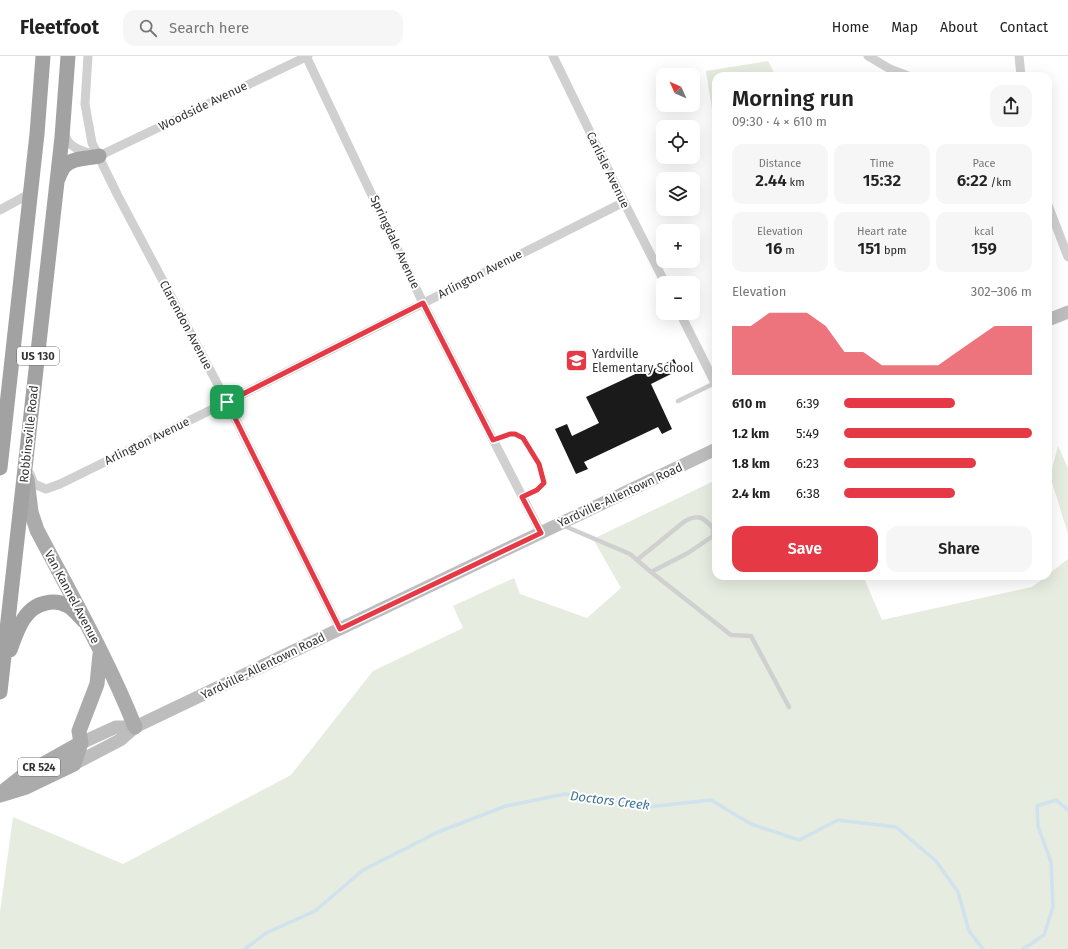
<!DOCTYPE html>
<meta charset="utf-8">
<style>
:root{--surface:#fff;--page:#f6f6f6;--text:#222;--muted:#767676;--line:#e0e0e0;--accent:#e63946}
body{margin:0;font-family:"Fira Sans",sans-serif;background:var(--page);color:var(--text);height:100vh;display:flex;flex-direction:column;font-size:15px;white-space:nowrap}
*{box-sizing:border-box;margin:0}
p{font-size:13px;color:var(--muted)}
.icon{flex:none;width:22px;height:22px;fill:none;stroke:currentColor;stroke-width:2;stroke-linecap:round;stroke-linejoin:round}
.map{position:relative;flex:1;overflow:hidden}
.details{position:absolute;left:712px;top:16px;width:340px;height:508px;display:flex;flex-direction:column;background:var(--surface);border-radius:12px;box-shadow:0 4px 16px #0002}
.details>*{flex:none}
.needle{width:26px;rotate:315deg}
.tools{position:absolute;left:656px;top:12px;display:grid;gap:8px}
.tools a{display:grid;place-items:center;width:44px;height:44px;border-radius:8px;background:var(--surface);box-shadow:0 4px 16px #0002;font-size:20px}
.pin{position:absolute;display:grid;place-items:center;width:34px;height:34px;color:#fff;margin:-17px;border-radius:8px;box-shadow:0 2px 6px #0006}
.round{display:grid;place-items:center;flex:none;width:42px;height:42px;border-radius:12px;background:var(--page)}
.head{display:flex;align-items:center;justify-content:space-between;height:68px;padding:0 20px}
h1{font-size:22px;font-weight:600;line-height:30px}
.metrics{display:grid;grid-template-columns:repeat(3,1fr);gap:6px;height:68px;padding:4px 20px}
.metrics div{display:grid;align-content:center;border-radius:10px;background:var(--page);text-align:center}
.metrics b{font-size:17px;font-weight:600}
.metrics small{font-size:11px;font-weight:400}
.metrics p{font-size:11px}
.chart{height:112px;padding:8px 20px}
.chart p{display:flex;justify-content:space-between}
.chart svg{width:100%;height:72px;margin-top:4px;fill:var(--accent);opacity:.7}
.button{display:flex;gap:8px;margin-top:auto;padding:8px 20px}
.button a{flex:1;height:46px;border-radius:12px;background:var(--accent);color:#fff;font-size:16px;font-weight:600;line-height:46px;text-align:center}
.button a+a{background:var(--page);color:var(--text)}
ul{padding:0 20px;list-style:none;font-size:13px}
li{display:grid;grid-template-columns:64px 48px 1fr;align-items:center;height:30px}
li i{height:10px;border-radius:5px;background:var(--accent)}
header{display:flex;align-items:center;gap:24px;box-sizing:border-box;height:56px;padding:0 20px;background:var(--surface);border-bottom:1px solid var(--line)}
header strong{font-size:19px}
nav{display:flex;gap:22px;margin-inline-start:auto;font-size:14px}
.search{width:280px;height:36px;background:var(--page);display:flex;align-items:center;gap:10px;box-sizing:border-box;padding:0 14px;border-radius:12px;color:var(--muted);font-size:15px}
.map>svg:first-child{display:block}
</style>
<header>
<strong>Fleetfoot</strong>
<div class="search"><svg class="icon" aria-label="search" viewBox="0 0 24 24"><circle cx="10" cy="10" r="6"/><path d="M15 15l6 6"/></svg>Search here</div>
<nav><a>Home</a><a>Map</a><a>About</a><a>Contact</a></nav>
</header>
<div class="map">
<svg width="1068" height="893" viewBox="0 0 1068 893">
<rect width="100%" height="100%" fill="#fff"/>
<path fill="#e6ecdf" d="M768 5 776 20H716V65L712 54 706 15Z
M1058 390 1068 412V478L1050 420Z
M716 424V520H863L882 564 1032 531 1068 503V893H0V856L13 761 123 808 291 719 373 615 463 572 453 550 514 522 520 538 587 562 621 532 593 483Z"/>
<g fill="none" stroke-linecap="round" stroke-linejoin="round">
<path stroke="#cfe2ee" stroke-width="3.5" d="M245 893 266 877 315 855 363 814 438 776 506 750 565 738 647 751 711 744 751 768 799 784 838 764 896 771 936 805 958 836 969 875 983 893
M1023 893 1044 879 1053 851 1051 806 1038 770 1037 750 1056 744 1068 754"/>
</g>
<path fill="#1a1a1a" d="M674 303 679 314 651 328 672 373 662 378 658 371 584 406 588 413 576 418 555 373 567 368 572 380 599 367 586 341 644 314 646 317Z"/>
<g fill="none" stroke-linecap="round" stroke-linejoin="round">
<path stroke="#d0d0d0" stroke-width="4.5" d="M678 345 715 327
M493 384 510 377 515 378 523 382 539 409 543 427 537 434 522 441
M562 469 630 498 651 516 731 579 751 580 789 651
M637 504 685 465C699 458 703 461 713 472V480L688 497 651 516"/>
<path stroke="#d0d0d0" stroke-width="9" d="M88 0 85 48 92 87 117 138 227 346 340 573
M306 0 423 247 541 477
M553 0 624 146 665 227
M868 0 890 13 908 20
M1019 0 1021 20
M64 77C69 94 84 95 99 100L308 0
M1048 149 1068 201
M0 154 31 137
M680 257 716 329
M30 418 34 428 46 433 60 428 227 346 624 146"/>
<path stroke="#bdbdbd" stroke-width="13" d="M1048 264 1068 256
M81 687 116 671H135
M74 708 120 684 135 671 716 393"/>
<path stroke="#ababab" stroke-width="15" d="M27 423 31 456 37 474C71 539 108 603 135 671
M4 735 24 719 81 687
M0 739 26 731 74 708 81 687 79 675 97 628 100 598"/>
<path stroke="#a2a2a2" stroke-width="15" d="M58 123C60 118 62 112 66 109 75 101 88 103 99 100
M0 412 37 78 43 0
M10 594C17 575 24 551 46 547 53 545 61 546 68 550 74 553 79 560 84 565
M0 636 62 81 68 0"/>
</g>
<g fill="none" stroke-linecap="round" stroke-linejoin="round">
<defs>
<path id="route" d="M423 247 493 384 510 378H515L523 382 539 408 544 427 537 434 522 441 541 477 340 573 227 346Z"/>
</defs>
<use href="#route" stroke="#fff" stroke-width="8"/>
<use href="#route" stroke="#e63946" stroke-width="5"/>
</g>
<defs>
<symbol id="school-square" viewBox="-11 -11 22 22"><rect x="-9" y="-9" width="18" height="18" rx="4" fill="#e63946" stroke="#fff"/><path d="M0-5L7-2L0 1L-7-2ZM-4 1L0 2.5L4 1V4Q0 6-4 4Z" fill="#fff"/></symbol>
</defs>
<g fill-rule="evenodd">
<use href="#school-square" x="564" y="292" width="25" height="25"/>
</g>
<g text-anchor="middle" stroke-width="4" stroke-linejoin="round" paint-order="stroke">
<g fill="#fff" stroke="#707070" stroke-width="1">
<rect x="17" y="291" width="42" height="18" rx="3"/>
<rect x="18" y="702" width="42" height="18" rx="3"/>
</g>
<g font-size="11" font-weight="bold" fill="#333">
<text x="38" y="304">US 130</text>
<text x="39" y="715">CR 524</text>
</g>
<g font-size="12" fill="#333" stroke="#fff">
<text transform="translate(203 50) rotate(-26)" y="4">Woodside Avenue</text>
<text transform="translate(608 114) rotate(64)" y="4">Carlisle Avenue</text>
<text transform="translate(395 186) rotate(65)" y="4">Springdale Avenue</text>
<text transform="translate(480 218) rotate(-27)" y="4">Arlington Avenue</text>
<text transform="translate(186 269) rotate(62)" y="4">Clarendon Avenue</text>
<text transform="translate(29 378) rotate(-84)" y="4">Robbinsville Road</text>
<text transform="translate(147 385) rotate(-26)" y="4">Arlington Avenue</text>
<text transform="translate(620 439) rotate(-25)" y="4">Yardville-Allentown Road</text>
<text transform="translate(72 541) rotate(62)" y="4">Van Kannel Avenue</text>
<text transform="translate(263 610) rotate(-26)" y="4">Yardville-Allentown Road</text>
</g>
<g font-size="12" fill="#333" stroke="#fff" text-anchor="start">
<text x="592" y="302">Yardville<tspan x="592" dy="14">Elementary School</tspan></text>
</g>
<g font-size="13" font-style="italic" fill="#3f7597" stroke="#fff">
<text transform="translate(610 744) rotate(7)" y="5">Doctors Creek</text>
</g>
</g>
</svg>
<div class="tools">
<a><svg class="needle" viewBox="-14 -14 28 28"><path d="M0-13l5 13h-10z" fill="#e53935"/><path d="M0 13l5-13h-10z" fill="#767676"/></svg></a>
<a><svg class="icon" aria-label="locate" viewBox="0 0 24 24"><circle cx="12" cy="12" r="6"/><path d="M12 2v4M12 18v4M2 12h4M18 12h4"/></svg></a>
<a><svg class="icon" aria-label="layers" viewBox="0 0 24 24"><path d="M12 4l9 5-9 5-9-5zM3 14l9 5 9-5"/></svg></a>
<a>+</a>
<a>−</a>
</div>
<div class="pin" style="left:227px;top:346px;background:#1e9e55"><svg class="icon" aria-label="arrive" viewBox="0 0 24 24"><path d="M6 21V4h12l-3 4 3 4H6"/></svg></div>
<section class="details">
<div class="head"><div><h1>Morning run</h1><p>09:30 · 4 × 610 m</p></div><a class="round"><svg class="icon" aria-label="share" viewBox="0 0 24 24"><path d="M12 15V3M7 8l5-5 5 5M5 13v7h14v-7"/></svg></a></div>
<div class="metrics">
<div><p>Distance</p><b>2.44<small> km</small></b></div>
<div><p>Time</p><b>15:32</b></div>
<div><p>Pace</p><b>6:22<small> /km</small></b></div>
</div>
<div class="metrics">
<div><p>Elevation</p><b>16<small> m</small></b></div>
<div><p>Heart rate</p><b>151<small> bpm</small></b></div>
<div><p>kcal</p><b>159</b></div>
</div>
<div class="chart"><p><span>Elevation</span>302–306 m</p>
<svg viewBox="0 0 160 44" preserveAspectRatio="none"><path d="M0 44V14L10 14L20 6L30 6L40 6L50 14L60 30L70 30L80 38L90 38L100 38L110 38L120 30L130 22L140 14L150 14L160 14V44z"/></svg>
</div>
<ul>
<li><b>610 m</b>6:39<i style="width:59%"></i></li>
<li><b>1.2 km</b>5:49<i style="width:100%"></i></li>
<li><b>1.8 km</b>6:23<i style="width:70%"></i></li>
<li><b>2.4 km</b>6:38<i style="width:59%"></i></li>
</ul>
<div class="button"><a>Save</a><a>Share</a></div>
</section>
</div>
